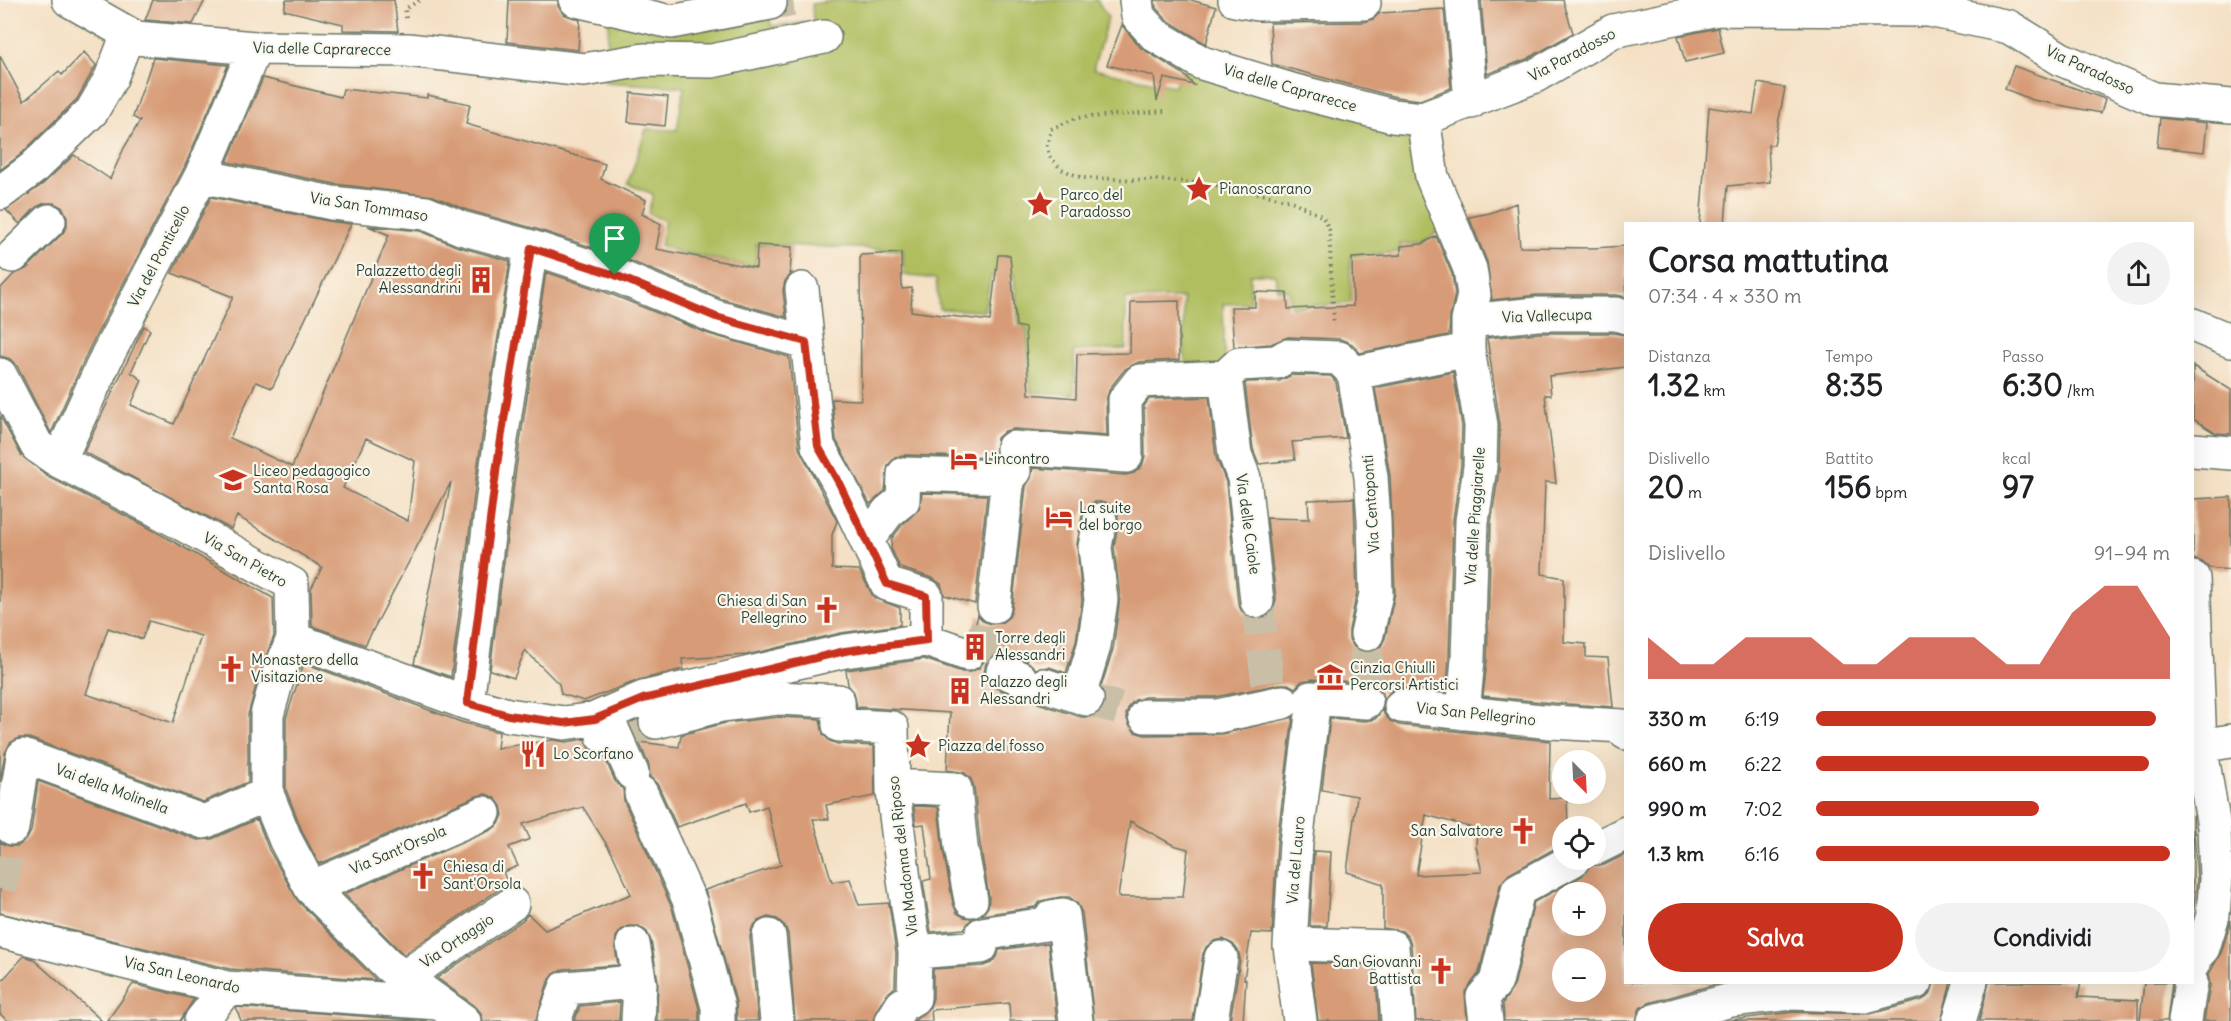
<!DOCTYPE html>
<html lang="it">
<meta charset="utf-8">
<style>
:root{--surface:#fff;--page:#f2f2f2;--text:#202124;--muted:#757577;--accent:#c8321e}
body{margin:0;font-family:Delius,sans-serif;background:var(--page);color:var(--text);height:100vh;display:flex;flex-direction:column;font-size:22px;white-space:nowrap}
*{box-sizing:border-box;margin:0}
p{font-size:20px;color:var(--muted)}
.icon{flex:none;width:33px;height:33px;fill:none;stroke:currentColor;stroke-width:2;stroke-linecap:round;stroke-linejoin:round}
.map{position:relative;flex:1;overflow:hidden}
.side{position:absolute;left:1624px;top:222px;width:570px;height:762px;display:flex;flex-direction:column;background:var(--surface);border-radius:0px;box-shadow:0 6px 24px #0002}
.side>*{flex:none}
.needle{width:39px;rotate:156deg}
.fabs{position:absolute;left:1552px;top:750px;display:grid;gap:12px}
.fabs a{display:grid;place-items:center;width:54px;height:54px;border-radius:50%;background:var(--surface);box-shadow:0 6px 24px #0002;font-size:30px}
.pin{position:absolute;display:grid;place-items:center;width:51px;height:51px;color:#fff;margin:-62px -26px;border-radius:50% 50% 50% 0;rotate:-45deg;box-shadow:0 0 6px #0007}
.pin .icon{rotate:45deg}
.round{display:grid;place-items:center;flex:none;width:63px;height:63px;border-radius:32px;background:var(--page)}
.overview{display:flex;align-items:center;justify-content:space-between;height:102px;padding:0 24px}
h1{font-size:33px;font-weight:700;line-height:45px}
.figures{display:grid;grid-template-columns:repeat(3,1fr);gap:9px;height:102px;padding:6px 24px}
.figures div{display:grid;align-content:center}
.figures b{font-size:30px;font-weight:700}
.figures small{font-size:16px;font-weight:400}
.figures p{font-size:16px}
.chart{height:168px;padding:12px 24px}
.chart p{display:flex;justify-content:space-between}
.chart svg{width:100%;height:108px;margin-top:6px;fill:var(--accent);opacity:.7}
.cta{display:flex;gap:12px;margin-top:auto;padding:12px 24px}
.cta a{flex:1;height:69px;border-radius:36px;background:var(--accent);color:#fff;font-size:24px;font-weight:700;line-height:69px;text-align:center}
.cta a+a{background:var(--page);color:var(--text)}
ul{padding:0 24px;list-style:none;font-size:20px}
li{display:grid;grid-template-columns:96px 72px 1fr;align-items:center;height:45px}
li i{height:15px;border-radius:8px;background:var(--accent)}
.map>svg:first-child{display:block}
</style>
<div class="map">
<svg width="2231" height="1021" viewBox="0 0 2231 1021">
<rect width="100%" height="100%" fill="#fbf7ec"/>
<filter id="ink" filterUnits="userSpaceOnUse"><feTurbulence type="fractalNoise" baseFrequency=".0167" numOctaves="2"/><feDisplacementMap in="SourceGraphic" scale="12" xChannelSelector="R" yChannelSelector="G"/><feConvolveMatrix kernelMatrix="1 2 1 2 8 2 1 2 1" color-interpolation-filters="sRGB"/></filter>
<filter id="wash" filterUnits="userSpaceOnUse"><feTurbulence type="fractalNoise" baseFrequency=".008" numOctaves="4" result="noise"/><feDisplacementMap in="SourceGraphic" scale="24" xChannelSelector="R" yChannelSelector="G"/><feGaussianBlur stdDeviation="1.35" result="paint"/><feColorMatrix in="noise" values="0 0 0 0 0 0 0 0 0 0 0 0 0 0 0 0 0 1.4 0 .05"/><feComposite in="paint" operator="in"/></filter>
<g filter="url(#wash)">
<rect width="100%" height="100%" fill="#f4e0c4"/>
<path fill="#b1be60" stroke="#687e4a" stroke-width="1.5" d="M837 0H1097L1108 18 1093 69 1174 86 1185 68 1410 128 1441 230 1421 243 1400 244V252L1350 256 1351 303 1291 307 1289 290 1277 289 1275 274H1250V303L1223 304 1225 367 1185 368 1183 298 1126 299V349L1074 351V394L1031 392 1026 327 1019 325 1014 275 991 276 984 311 939 309 936 279 904 275 903 250 756 244 755 267 679 252 660 245 665 221 648 213 653 194 628 184 646 129 677 130 684 87 605 82 609 19 770 17 771 26 813 22 812 4Z"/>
<g id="blocks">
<path fill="#d79c77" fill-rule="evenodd" d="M153 0H205L193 24 145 20Z
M286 0H394L398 31 343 30V24L284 10Z
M509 0H558V6L564 14 580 20 578 50 507 42Z
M1155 0H1191L1216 7 1206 44 1167 20 1156 8Z
M1481 0H1563L1573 33 1527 59 1487 74Z
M1444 9 1451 88 1420 100 1396 97 1272 64 1270 23 1364 22 1373 19 1380 13Z
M1122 25 1141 48 1182 73 1194 85 1164 78 1157 101 1154 76 1107 65Z
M1718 28 1724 53 1685 62 1678 36Z
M84 52 96 65 77 99 20 155 0 170V56L24 101 59 71 62 75Z
M153 58 228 65 184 168 90 347 51 433 17 366 10 359 0 356V289L14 274 26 269 62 234 67 227V217L63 208 54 203H45L36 207 20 224 6 210 43 184 74 155 110 179 124 148 140 121 133 117Z
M2014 66 2105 99 2101 113 2033 100 2005 89Z
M263 78 341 97 343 89 427 98V95L470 104 466 124 605 164 601 179 646 200 642 214 661 224 656 249 756 268 757 245 792 247 790 273H792L785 281 783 290 786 317 722 299 621 257 536 229 467 210 433 196 335 184 227 162Z
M1758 83 1785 88 1774 145H1768L1770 182 1728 186 1725 224H1700L1709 107 1753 114Z
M631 93 668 97 665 126 628 122Z
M2160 118 2207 123 2204 152 2157 147Z
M211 197 328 221 351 224 272 388 256 382 230 438 292 467 389 235 368 226 421 231 456 246 510 261 478 463 451 677 414 664 451 482 365 645 312 626 311 589 322 567 237 516 231 529 84 452 144 326 150 330 131 372 142 380 131 405 174 424 233 297 172 273ZM366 438 415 461 408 521 343 488Z
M1516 203 1520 247 1593 248 1626 246V297L1616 295H1537L1492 300 1487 262 1469 217 1490 213Z
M1436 236 1452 274 1455 294 1450 317 1449 335 1360 353 1352 344 1340 339 1288 337 1271 344 1234 347 1231 307H1255V292L1287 293 1288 309 1353 306 1352 258 1401 255V246L1422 244Z
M901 253 902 289 912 288 911 311 990 321 998 255H1010L1016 326 1025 328 1029 394 1076 398 1077 354 1130 353 1131 302 1179 301V360L1139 362 1125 369 1110 388 1106 400 1107 436 1014 429 1005 431 997 438 995 458 905 455 896 457 888 465 885 491 870 504 836 440 832 399 861 400 860 255Z
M546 272 608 293 709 334 789 357 799 448 837 521 832 535V569L859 570 874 598 900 608V625L841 633 747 655 682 659 683 669 639 680 584 701 561 694 559 684 525 650 514 678 490 670 516 468Z
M1538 333H1613L1626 335V367L1549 376 1551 395H1545L1556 483 1545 482 1542 574 1564 578V642L1586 644V657L1608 658 1613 707 1553 703 1483 696 1487 660 1491 523 1499 470 1500 425 1487 338Z
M2193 366 2231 390V434L2215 433 2193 419Z
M1453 372 1462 426 1461 465 1453 520 1449 658 1446 692 1402 687 1393 689 1384 699 1383 693 1377 687 1368 683 1312 679 1302 681 1295 688 1288 684H1280L1216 697H1145L1135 700 1129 706 1126 715 1129 725 1135 732 1145 735 1222 734 1293 717 1277 842 1272 934 1251 933 1244 979 1246 980 1243 1021H1230L1240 960 1239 952 1233 944 1223 939 1214 941 1206 947 1203 954 1193 1021H1094L1082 913 1077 903 1069 897H1060L1041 901 1035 907 982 915 988 907 989 897 980 844 974 787 971 779 965 773 947 770 950 713 857 707 854 692 848 685 846 670 924 659 962 672H970L979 668 984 661 985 651 981 642 973 636 978 615 983 621 991 624 1001 623 1009 617 1012 609 1026 486 1031 478 1033 468 1125 475 1134 473 1142 466 1145 456 1144 406 1149 399 1209 397 1216 457 1226 482 1238 603 1242 612 1250 618 1260 620 1268 616 1274 608 1276 599 1267 518 1309 519 1308 500 1354 498 1357 592 1349 630V639L1354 647 1362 652H1373L1381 646 1385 638 1395 593 1390 476 1375 388ZM1094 502H1104L1112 505 1118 514V523L1114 548 1120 598 1113 649 1101 687 1105 696V704L1100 712 1090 717H1081L1038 703 1028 694 1022 697 1013 695 996 688 988 682 984 673 986 663 991 657 1001 652 1027 661 1036 669 1049 667 1066 673 1076 642 1082 600 1077 544 1082 516 1086 507ZM1130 821 1173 845 1188 849 1183 897H1118Z
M1292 375 1331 376 1336 382 1346 438 1292 442 1295 460 1259 464 1253 449 1245 384 1247 382 1279 381Z
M0 416 21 455 49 477 144 525 273 598 274 636 260 671 248 715V782L203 802 29 738H19L10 743 5 753 0 782ZM149 621 201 636 173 723 86 694 108 628 142 639Z
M922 493 987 495 975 604 944 595 941 584 932 578 900 568 891 548 892 538 902 525 919 509Z
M2231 497V570L2209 568 2202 562 2193 559V499Z
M304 663 461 722 499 732 497 748 553 740 566 742 585 739 590 750 603 754 615 781 623 789 624 801 672 908 699 1009V1021H657L658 981 651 941 647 932 639 926H629L621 930 616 937 615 947 618 965 564 969 554 974 548 982 536 1021H483L481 1013 475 1006 437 978 523 920 528 914 545 930 631 894 612 853 583 807 523 824 530 839 509 847 518 866 503 872 509 886 501 888 404 954 402 953 344 894 491 830 499 824 503 815 501 806 495 798 486 794 477 796 319 864 303 833 286 790V718Z
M1383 709 1384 714 1390 721 1399 725 1550 741 1549 799 1567 798 1568 826H1563V844L1509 874 1500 885 1479 973 1465 992 1467 1021H1416L1411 945 1408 937 1402 931 1383 928V884L1347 872 1357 796 1322 790 1330 718 1365 721 1375 719ZM1426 815 1477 829 1476 846 1482 872 1416 875Z
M779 717 820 719 823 734 830 741 838 744 874 746 875 796 826 805 829 819H813L832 882 850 879 859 905 889 903 896 953 895 987 886 995 876 1011 873 1021H795L788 934 785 926 777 919 768 917 758 921 752 928 750 937 758 1021H737L736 1002 705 890 781 865 767 806 749 812 746 803 677 827 658 785 650 777 649 765 639 742 679 747 681 735 725 723Z
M38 781 198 840 212 839 257 819 269 850 298 901 376 980 230 969 0 913V842L9 846H18L27 839 31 831Z
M914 806 938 807 943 850 953 903 957 913 964 917 972 918 964 929 931 932 923 881 931 879 924 824 916 825Z
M2193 815 2197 879 2193 916Z
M1314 851 1331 852 1327 926H1310Z
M1626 854V982H1724L1649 1003 1640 1008 1636 1021H1504L1503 1003 1514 986 1534 902 1582 876 1590 865H1604ZM1563 892H1596V926H1563ZM1563 958H1596V992H1563Z
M2231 920V1021H2204L2210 985 2208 975 2221 953Z
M1048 943 1057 1021H1010L1009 1003 931 1010 932 1021H914L930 1007 933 998V969L983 966 991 963 997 957 999 950Z
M24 956 33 959 102 1021H8L0 1014V983Z
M1311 963 1375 965 1379 1021H1318Z
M1934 982H1951L1941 1021H1725L1793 1012 1870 1014 1922 1000 1930 995Z
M1989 982H2081L2078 997 2138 1000V1021H1979Z
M2144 982H2172L2167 1021H2140Z
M133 984 194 999 180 1021H107Z
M620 1002 619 1021H574L580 1006Z
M236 1007 427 1021H241Z"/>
</g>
</g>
<g filter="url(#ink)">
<use href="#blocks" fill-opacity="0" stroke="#6a7666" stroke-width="1.5"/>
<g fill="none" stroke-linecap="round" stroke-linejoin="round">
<path stroke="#c9bfa7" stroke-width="33" stroke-dasharray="33 16" stroke-linecap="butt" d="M770 3 793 0
M1257 601 1270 699
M976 658 994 606
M1366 683 1367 634
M1087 699 1145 716
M625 730 656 722
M0 889 12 828"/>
<defs>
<path id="minor" d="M69 0 136 38 255 48 408 50 584 70 644 60 712 61 824 37
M576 0 671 22 770 3
M1136 0 1138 16 1155 35 1202 63 1295 91 1393 116 1423 119 1535 76 1613 31 1717 9 1929 10 2009 27 2061 59 2154 99 2231 106
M1235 0 1258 4 1364 3
M1462 0 1471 102
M1423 119 1432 177 1470 269 1474 295 1468 321V350L1481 425 1480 467 1472 521 1468 659 1463 713
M201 176 332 203 426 213 461 228 531 247 615 275 716 317 806 342
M0 193 32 169 92 111 111 78 128 34
M13 256 49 221
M802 289 818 446 839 483 887 584 926 596V640
M1468 321 1537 314H1616L1626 317
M2193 325 2231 341
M1354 373 1371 477 1374 520 1376 594 1367 634
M0 375 37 446 59 461 153 508 292 584 293 639 278 676 267 715V794L286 841 311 888 390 967 464 1021
M1225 377 1235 454 1244 478 1257 601
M2193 450 2231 453
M59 461 107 356 201 176 255 48
M867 540 888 512 903 500 904 474 1008 477
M2193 578 2200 745 2214 827 2216 879 2213 915 2203 948 2194 958 2193 964
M994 606 1008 477 1014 471 1013 448 1126 456 1125 400 1140 381 1225 377 1239 364 1277 362 1287 356 1339 358 1354 373 1468 350
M293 639 467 703 508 715 564 723 595 719 643 698 845 651 926 640 967 654
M1003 671 1020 678
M1044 685 1087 699
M1079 696 1094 646 1101 600 1095 547 1100 520
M1311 698 1366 702
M467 703 497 465 531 247
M1401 706 1551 722 1623 726 1626 733
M1145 716H1218L1283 702
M656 722 721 705 778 698 838 701 839 725 892 728 893 791 904 880 915 952 914 998 902 1005 892 1021
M603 736 614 733 632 773
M2193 747 2231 741
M893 786 955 789 961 847 971 900
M641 793 690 902 718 1007V1021
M12 828 23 756 204 822 267 794
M1596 848 1626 833
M311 888 484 813
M0 931 227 988 438 1003
M769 936 777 1021
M633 944 640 984 638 1021
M1290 946 1295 944 1392 947 1398 1021
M915 952 981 947 982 934 1046 924 1051 917 1063 915 1076 1021
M403 978 512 904
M201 1021 227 988
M554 1021 566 988 623 983
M1211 1021 1221 958
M1300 1021 1290 946 1296 843 1314 699
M1486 1021 1483 997 1496 982 1518 890 1573 860
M1654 1021 1731 1000 1792 993 1865 996 1916 982
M1959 1021 1971 982
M2185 1021 2191 982"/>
</defs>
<use href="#minor" stroke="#6a7666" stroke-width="36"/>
<path stroke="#6a7666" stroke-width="4" stroke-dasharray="1.5 4.5" stroke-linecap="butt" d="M406 18 405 9 420 0
M1164 111 1076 118 1051 129 1047 146 1049 156 1061 169 1082 178 1180 181 1238 188 1294 202 1323 217 1329 230 1334 325"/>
<use href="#minor" stroke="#fff" stroke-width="33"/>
</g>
</g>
<g fill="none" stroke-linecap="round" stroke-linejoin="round" filter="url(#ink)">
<defs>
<path id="route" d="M531 248 615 275 716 317 806 342 818 446 839 483 887 584 926 596 927 640 845 651 643 699 595 719 564 723 508 715 467 703 497 465Z"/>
</defs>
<use href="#route" stroke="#fff" stroke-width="12"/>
<use href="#route" stroke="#c8321e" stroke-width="8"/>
</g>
<defs>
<symbol id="sight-bare" viewBox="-9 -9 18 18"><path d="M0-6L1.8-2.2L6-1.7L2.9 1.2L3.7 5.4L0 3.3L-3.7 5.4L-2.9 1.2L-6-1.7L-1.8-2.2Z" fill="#c8321e" stroke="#fbf7ec" stroke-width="2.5" paint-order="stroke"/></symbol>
<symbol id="building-bare" viewBox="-9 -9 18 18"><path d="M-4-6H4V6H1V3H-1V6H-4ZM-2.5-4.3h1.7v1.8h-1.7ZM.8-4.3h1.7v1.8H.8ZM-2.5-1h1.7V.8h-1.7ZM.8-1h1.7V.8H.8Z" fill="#c8321e" stroke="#fbf7ec" stroke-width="2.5" paint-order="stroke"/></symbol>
<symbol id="hotel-bare" viewBox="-9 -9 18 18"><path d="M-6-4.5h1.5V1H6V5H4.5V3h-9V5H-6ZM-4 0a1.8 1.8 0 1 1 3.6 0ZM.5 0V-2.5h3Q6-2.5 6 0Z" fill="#c8321e" stroke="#fbf7ec" stroke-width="2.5" paint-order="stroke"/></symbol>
<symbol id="school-bare" viewBox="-9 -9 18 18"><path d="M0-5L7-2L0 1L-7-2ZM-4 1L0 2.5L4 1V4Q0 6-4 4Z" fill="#c8321e" stroke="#fbf7ec" stroke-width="2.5" paint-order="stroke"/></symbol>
<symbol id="church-bare" viewBox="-9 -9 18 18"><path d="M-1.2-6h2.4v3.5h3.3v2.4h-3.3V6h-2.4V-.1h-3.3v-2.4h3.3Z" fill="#c8321e" stroke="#fbf7ec" stroke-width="2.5" paint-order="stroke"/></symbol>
<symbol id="museum-bare" viewBox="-9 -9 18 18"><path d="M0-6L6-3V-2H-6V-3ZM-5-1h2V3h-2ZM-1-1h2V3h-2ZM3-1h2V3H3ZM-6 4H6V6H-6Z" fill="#c8321e" stroke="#fbf7ec" stroke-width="2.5" paint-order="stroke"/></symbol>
<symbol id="restaurant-bare" viewBox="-9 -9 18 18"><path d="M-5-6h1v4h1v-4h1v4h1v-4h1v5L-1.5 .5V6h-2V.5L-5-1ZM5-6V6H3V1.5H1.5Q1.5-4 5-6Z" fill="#c8321e" stroke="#fbf7ec" stroke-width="2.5" paint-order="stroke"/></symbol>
</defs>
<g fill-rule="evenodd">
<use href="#sight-bare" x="1180" y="170" width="38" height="38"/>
<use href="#sight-bare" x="1021" y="185" width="38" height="38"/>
<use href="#building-bare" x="462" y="261" width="38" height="38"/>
<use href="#hotel-bare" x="945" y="440" width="38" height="38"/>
<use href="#school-bare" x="214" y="461" width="38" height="38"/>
<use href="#hotel-bare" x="1040" y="498" width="38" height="38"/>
<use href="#church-bare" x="808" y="591" width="38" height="38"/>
<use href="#building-bare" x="956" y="628" width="38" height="38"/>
<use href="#church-bare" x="212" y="650" width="38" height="38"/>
<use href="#museum-bare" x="1311" y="658" width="38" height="38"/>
<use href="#building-bare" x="941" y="672" width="38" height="38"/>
<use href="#sight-bare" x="899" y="727" width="38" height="38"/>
<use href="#restaurant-bare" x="514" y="735" width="38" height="38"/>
<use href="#church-bare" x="1504" y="812" width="38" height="38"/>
<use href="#church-bare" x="404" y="857" width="38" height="38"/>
<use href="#church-bare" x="1422" y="952" width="38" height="38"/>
</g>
<g text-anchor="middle" stroke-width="4.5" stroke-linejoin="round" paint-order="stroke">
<g font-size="15" fill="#1f3d34" stroke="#fbf7ec">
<text transform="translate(322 49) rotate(1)" y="5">Via delle Caprarecce</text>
<text transform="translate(1572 55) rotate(-28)" y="5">Via Paradosso</text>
<text transform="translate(2090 70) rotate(25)" y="5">Via Paradosso</text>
<text transform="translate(1290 88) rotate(16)" y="5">Via delle Caprarecce</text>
<text transform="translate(369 207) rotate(9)" y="5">Via San Tommaso</text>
<text transform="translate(159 256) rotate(-62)" y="5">Via del Ponticello</text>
<text transform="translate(1547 316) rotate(-2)" y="5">Via Vallecupa</text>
<text transform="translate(1371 504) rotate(-94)" y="5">Via Centoponti</text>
<text transform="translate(1475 516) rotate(-86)" y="5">Via delle Piaggiarelle</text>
<text transform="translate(1248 524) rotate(82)" y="5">Via delle Caiole</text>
<text transform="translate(245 560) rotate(30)" y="5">Via San Pietro</text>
<text transform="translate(1476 714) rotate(6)" y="5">Via San Pellegrino</text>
<text transform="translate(112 789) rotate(20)" y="5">Vai della Molinella</text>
<text transform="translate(398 850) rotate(-23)" y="5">Via Sant'Orsola</text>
<text transform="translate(903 856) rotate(-97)" y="5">Via Madonna del Riposo</text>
<text transform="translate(1296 860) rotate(-85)" y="5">Via del Lauro</text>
<text transform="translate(457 941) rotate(-34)" y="5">Via Ortaggio</text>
<text transform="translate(182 975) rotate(13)" y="5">Via San Leonardo</text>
</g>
<g font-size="15" fill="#1f3d34" stroke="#fbf7ec" text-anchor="start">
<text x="1219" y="194">Pianoscarano</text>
<text x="1060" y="200">Parco del<tspan x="1060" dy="17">Paradosso</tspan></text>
<text x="461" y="276" text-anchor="end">Palazzetto degli<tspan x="461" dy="17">Alessandrini</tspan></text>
<text x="984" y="464">L'incontro</text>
<text x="253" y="476">Liceo pedagogico<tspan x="253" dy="17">Santa Rosa</tspan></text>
<text x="1079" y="513">La suite<tspan x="1079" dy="17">del borgo</tspan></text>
<text x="807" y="606" text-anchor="end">Chiesa di San<tspan x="807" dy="17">Pellegrino</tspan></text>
<text x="995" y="643">Torre degli<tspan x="995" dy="17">Alessandri</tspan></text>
<text x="251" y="665">Monastero della<tspan x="251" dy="17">Visitazione</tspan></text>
<text x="1350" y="673">Cinzia Chiulli<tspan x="1350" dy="17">Percorsi Artistici</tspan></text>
<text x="980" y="687">Palazzo degli<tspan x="980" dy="17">Alessandri</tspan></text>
<text x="938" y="751">Piazza del fosso</text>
<text x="553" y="759">Lo Scorfano</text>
<text x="1503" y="836" text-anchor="end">San Salvatore</text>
<text x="443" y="872">Chiesa di<tspan x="443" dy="17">Sant'Orsola</tspan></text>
<text x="1421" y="967" text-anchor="end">San Giovanni<tspan x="1421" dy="17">Battista</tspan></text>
</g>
</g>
</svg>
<div class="fabs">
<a><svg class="needle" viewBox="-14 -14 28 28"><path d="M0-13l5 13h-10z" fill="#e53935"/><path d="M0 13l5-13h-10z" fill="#757577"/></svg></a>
<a><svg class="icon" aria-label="locate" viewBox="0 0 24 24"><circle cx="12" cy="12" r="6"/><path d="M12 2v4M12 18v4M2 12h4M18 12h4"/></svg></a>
<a>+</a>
<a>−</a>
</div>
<div class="pin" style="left:615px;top:275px;background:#1e9e55"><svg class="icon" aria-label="arrive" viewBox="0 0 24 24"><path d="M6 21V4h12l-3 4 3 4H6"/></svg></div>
<section class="side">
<div class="overview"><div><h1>Corsa mattutina</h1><p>07:34 · 4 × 330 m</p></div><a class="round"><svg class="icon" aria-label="share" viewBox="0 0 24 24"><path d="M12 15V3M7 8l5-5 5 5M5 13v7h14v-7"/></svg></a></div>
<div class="figures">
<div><p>Distanza</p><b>1.32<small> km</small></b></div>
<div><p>Tempo</p><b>8:35</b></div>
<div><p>Passo</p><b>6:30<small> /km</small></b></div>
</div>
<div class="figures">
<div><p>Dislivello</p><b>20<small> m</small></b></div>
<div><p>Battito</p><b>156<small> bpm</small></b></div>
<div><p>kcal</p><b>97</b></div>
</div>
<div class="chart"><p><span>Dislivello</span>91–94 m</p>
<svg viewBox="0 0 160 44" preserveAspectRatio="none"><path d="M0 44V27L10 38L20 38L30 27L40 27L50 27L60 38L70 38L80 27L90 27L100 27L110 38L120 38L130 17L140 6L150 6L160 27V44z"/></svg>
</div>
<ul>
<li><b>330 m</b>6:19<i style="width:96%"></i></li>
<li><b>660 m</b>6:22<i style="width:94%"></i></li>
<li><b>990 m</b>7:02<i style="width:63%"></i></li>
<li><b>1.3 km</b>6:16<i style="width:100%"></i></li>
</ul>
<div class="cta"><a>Salva</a><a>Condividi</a></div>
</section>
</div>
